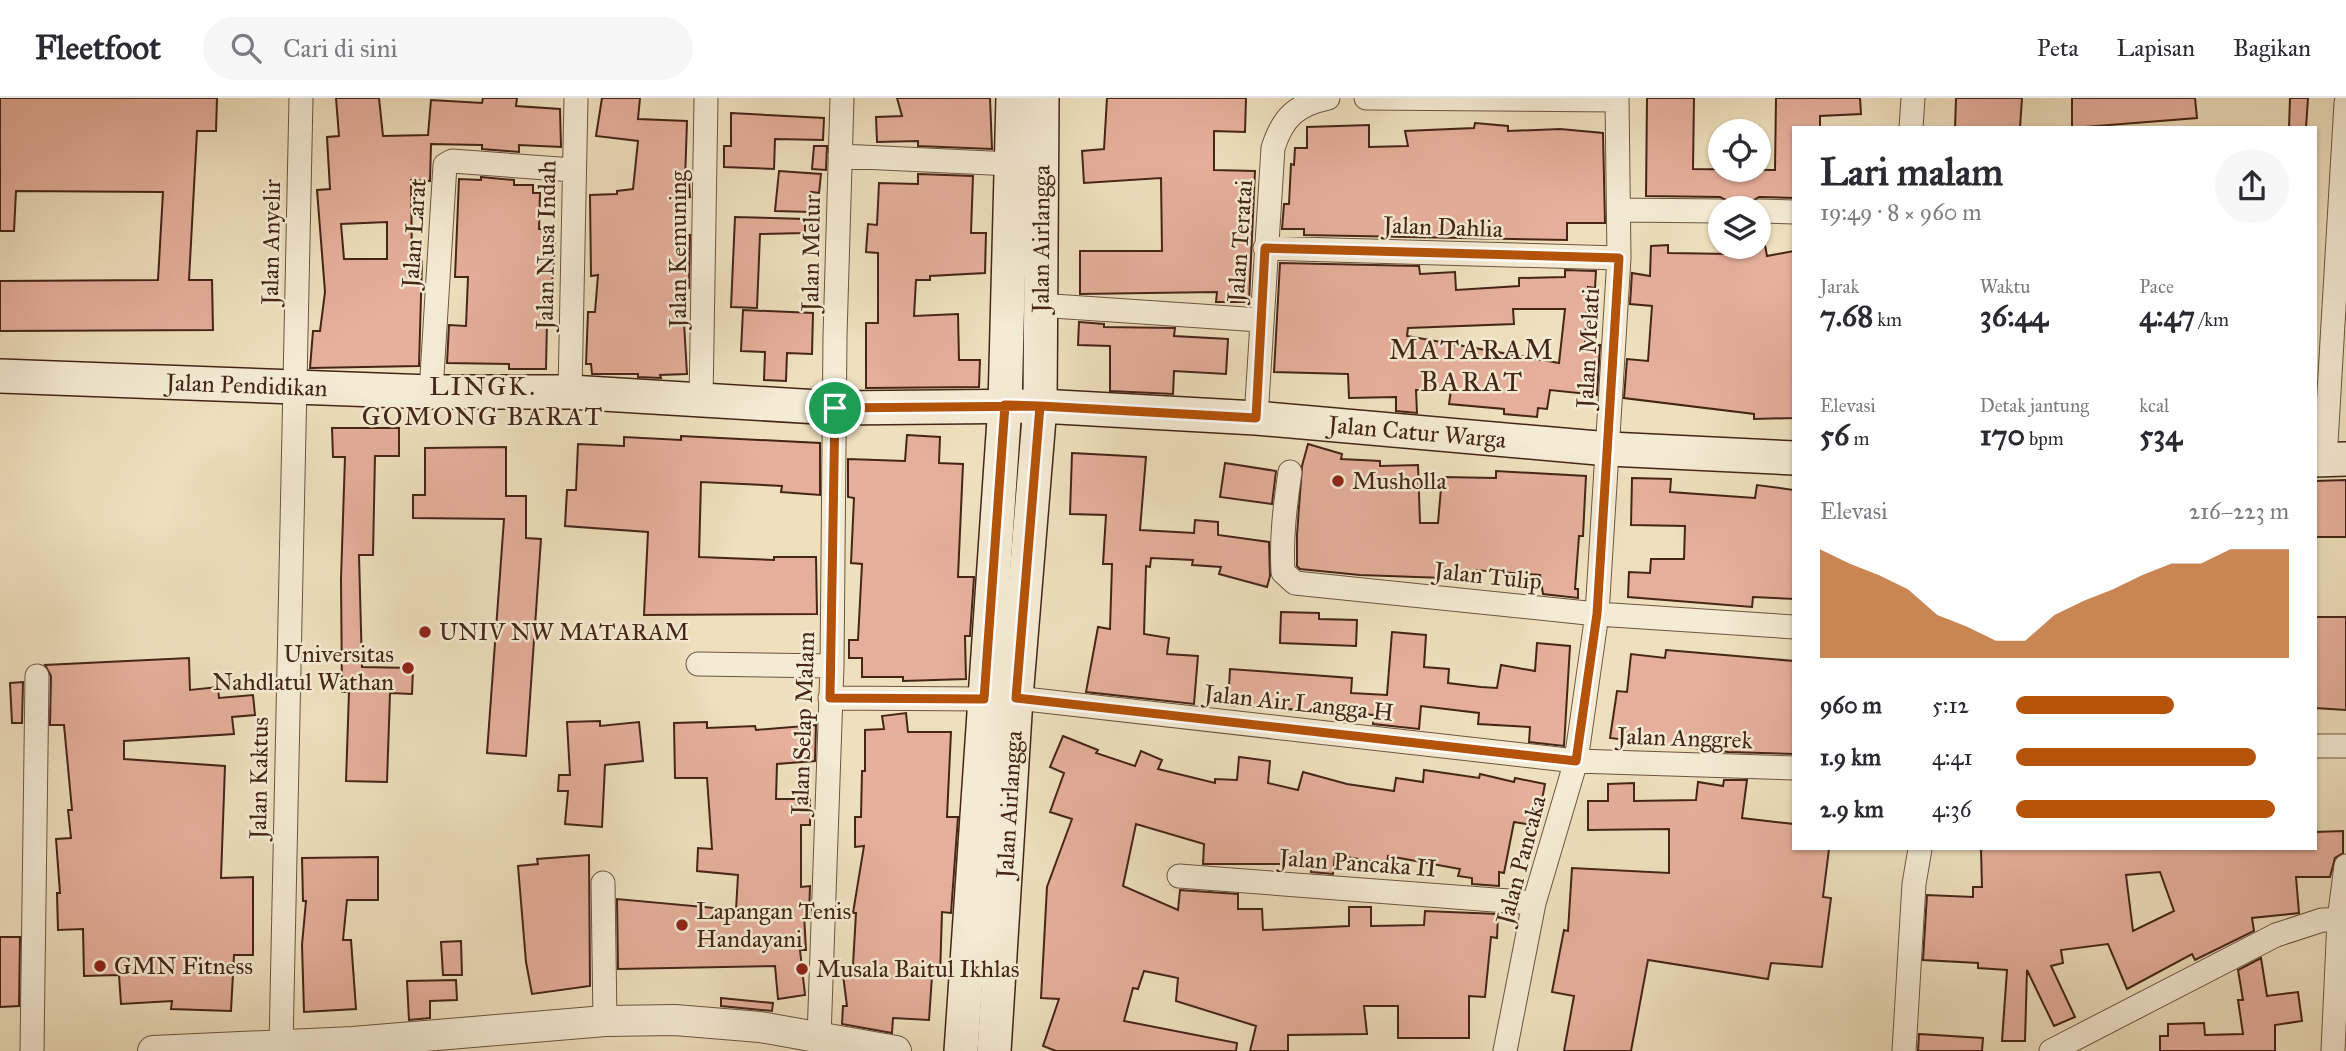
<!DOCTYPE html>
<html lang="id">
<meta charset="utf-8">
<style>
:root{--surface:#fff;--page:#f7f7f7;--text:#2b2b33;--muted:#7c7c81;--line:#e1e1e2;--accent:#b45309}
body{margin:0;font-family:"IM FELL Great Primer",serif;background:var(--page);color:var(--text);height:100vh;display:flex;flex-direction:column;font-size:26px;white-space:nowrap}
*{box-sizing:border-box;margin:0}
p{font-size:23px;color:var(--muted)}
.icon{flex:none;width:38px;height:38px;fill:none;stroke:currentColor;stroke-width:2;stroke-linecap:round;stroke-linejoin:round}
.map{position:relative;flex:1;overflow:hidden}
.panel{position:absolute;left:1792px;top:28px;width:525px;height:724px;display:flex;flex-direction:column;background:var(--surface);border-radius:0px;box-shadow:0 2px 5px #0004}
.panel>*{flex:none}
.fabs{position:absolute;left:1708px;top:21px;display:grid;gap:14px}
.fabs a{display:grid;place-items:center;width:63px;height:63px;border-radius:50%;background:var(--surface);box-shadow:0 2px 5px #0004;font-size:35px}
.pin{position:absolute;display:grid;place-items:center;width:60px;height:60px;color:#fff;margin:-30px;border:4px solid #fff;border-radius:50%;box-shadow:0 2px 7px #0007}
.round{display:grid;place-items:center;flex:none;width:74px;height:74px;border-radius:37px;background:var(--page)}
.overview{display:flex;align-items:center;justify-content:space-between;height:119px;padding:0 28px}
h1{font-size:38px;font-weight:700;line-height:52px}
.metrics{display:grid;grid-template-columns:repeat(3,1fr);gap:10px;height:119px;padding:7px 28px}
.metrics div{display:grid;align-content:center}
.metrics b{font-size:30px;font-weight:700}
.metrics small{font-size:19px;font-weight:400}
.metrics p{font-size:19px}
.chart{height:196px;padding:14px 28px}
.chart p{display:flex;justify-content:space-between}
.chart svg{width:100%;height:126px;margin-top:7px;fill:var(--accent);opacity:.7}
ul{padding:0 28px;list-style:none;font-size:23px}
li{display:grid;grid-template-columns:112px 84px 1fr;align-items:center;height:52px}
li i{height:18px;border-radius:9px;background:var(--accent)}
header{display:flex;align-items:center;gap:42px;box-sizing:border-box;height:98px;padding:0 35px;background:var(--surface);border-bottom:2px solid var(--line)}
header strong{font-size:33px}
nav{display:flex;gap:38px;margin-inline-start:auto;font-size:24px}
.search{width:490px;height:63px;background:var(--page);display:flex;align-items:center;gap:18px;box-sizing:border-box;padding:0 24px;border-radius:38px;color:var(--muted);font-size:26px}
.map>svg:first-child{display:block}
</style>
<header>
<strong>Fleetfoot</strong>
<div class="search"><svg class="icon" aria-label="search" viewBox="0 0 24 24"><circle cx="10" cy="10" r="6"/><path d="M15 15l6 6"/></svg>Cari di sini</div>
<nav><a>Peta</a><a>Lapisan</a><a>Bagikan</a></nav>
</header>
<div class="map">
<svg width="2346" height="953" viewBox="0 0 2346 953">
<rect width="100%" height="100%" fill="#eee0bd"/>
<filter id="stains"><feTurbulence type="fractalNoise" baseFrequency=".00286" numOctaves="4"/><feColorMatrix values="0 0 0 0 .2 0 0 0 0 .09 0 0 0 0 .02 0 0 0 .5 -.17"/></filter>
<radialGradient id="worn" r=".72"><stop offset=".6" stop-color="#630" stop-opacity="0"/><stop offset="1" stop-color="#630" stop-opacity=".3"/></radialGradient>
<path fill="#e6af9b" stroke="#452516" stroke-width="2" fill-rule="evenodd" d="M0 0H217L216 33H197L189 182H212L213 232 0 233V183L158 182 163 94 16 93 14 133H0Z
M336 0H379L383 38 428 37 431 2 482 5 483 0H517L516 8 560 11 561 49 519 47V54L482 51V47L431 46 430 83 411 82 412 162 422 163 419 268 310 270 313 233H320L325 194 317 92 330 91 327 39 339 38ZM387 124V161H344L341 126Z
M602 0H640L638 21 687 23 685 83H689L690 99 681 100 682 137H690L689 190H682L687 276 660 277 661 280 638 279V276H592L591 266H586L588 214H595L598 177 591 178 590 97 617 96V93L633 91 638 43 596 38Z
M897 0H990L992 51 918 48V43L877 44 876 19 902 18Z
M1107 0H1246L1245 34 1214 33V72L1255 73 1249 204H1216L1217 194 1080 196V153H1162L1161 80 1084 85 1082 53 1104 51Z
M1647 0H1694L1693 71 1775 72 1776 0H1860L1861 16 1820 18V30H1794V100L1759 99 1747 106 1732 105 1720 99 1646 98Z
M1956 0H2022L2020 30H1955Z
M2072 0H2195L2197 20 2072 30Z
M2290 0H2308L2306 30H2289Z
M731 15 824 20 823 42 775 41 774 71 724 69V48H731Z
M1475 25 1508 28V33L1560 31 1603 35 1605 125H1567V142L1304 137V131H1282L1284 106H1289L1291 66 1294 67 1295 50H1307V29L1369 27V49L1408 48 1405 33 1474 30Z
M814 48H827L826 72 812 71Z
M779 73 821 76 819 95 811 94V114L775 113Z
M918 76 973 78 971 135H986L985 175 930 178V182H916L914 218 958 216 959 262H980L979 289 866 290V225H878V155L866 154 868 126 877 127 879 85 918 86Z
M481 79 514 82V87H533V95H540L539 131 545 132 544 145 555 146 551 198 552 225 547 224 546 271H509V266L447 265 449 227 466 228 468 179H455L459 81 481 82Z
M735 119 805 121V135L760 136 757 210 731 209Z
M1668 147V155L1732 156V152L1765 147 1767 158 1794 153V320L1754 321V316L1624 300 1627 261 1648 263 1652 208 1630 206 1632 175 1650 178 1651 148Z
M1280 165 1419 168 1420 176 1455 174 1456 192 1519 188V180L1565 179V172L1596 173 1595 190 1588 189 1585 246 1600 247 1597 297 1550 292 1547 311 1538 310 1537 319 1504 316V311L1449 306 1451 292H1416L1417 315 1396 313V299L1349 300 1348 276 1274 274ZM1513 211H1565L1559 265 1407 238 1408 230 1514 226Z
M743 212 813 215 812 256 787 255 786 283 764 282 765 254 741 253Z
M1079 224 1104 226V229L1175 230 1174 238 1228 241 1226 276 1174 273 1173 296 1110 293V248L1078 247Z
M332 330H399V358H375L373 457H359L362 569 413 570 412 596 390 595 387 684 346 683 349 594H342L341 481 345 359H333Z
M907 337 940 339 939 365 963 366 958 479H974L970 538H965L966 581 903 583V579H862V560H849V542H858L862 466 851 465 854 400 848 399V361L905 363Z
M681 338 820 345V397L781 394 782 388 701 384 699 459 774 462V459H816L817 516 644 517 648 434 565 428 567 392H576L578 346 624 348V339L681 342Z
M1308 346 1342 356 1341 361 1380 363V368L1418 367 1420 425H1438L1442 379 1496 380V373L1586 378 1583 438H1579L1575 491H1578V500L1543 496 1540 477 1474 472 1473 481 1360 477 1300 471 1297 468V437L1302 368Z
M506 349V398H526V440L541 441 526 658 487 655 504 421 413 420V397H425V350Z
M1072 355 1146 359 1140 432 1194 435 1195 422 1218 424V437L1269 444 1270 478 1267 489 1219 476 1221 469 1192 467 1193 462 1151 460 1150 469 1146 468 1144 536 1169 540 1167 556 1198 558 1194 606 1086 594 1098 529 1110 531 1112 466H1103L1106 417 1070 416Z
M1225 365 1276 373 1272 406 1220 399Z
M1632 380 1671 381 1670 394 1755 400 1757 387 1794 392V501L1753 499 1752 509 1628 499 1629 474 1650 475 1651 461H1684L1685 428 1631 427Z
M2346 382V439H2315V383Z
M1281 514 1319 515V521L1357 522 1356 548 1280 545Z
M2315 519H2346V612L2315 610Z
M1392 534 1426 537 1424 569 1449 571 1448 585 1481 589 1497 590 1501 567 1535 573 1537 545 1570 548 1564 648 1529 644 1530 629 1478 626 1479 615 1421 608 1419 631 1373 626 1374 617 1228 607 1230 571 1352 580 1351 595 1387 597Z
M1666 552 1794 563V656L1728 654 1610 640 1617 593 1627 594 1631 556 1665 560Z
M189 560 190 592 218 589 219 600 253 597 255 617 232 619 234 636 124 643V661L225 668 221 780 253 779V857H234L231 913 171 911 172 903 121 906 119 877 84 878 83 831 58 832 57 795H60L56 741 71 740 68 712H72L64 627H50L51 578 45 567Z
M23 584 22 625H12L10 585Z
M906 615 908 634H951L947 719H958L951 815 942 814 940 878H932L929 922 893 920 892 935 842 926 843 908H847L842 869 853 867 856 815H853L864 748 855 749V719H861L862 673H865V632L884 631 882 618Z
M600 623V628L639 624 643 663 605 667 602 729 565 726 568 693H558L559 677H570L567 624Z
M707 624V630L755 628 756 632 816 627 815 663 777 666 776 701H810V727H801V789L810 788 809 816H804L806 852H800L805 897 778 901 775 868 618 871 617 801 736 812 738 777 697 773 698 750 712 751 707 680H675L674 625Z
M1063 638 1098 652 1096 655 1135 668 1141 653 1162 662 1158 671 1215 685V681L1237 682 1239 659 1270 663 1268 685 1298 692 1303 674 1347 686 1394 693 1396 680 1423 684 1424 672 1479 680 1480 676 1514 684 1515 680 1545 686 1537 728 1514 724 1504 775 1499 774V788L1472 786V780L1458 778 1460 771 1388 758 1387 766 1335 757 1333 776 1311 774 1312 766H1203L1204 746 1136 726 1123 788 1178 812 1180 792 1238 796V811H1262L1263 832 1349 828V809H1371V828L1424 827 1425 813 1498 816 1497 840 1491 839 1485 899 1469 898V940H1398V908H1364L1367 936 1288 937V953H1250L1256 928 1176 903 1178 880 1144 873 1138 891 1133 890 1124 923 1237 945 1236 953H1056L1043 948 1059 901 1041 900 1047 789 1072 721 1050 714 1064 675 1050 669Z
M1724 682H1747L1742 720 1794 726V751H1829L1823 799 1831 800 1822 869 1771 865 1768 881 1648 862 1631 953H1564L1574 898 1552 894 1564 832 1568 833 1572 770 1669 775V731L1588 732V703H1608V686L1634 685V703L1696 702 1698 684 1723 688Z
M2343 733V755L2335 760 2330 779H2296L2299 815 2252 820 2254 833 2195 862 2192 856 2127 891 2108 846 2061 852 2063 865 2051 868 2075 919 2054 928 2027 872 2025 943H2002L2007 872 1978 870V865L1923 862 1927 797 1973 799V789H1982L1981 751H2315V734ZM2160 774 2174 813 2133 833 2126 777Z
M589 757 590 888 532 896 526 864 518 768 538 766 537 761Z
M378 759V802H347L343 842H351L356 911 304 914 302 847 306 803H303L302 760Z
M0 839H20L19 908 0 909Z
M461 843 462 877H443L441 844Z
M2261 860 2267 898 2298 894 2302 923 2275 927V953H2160V938H2168V926L2204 925 2205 937 2243 936 2238 902H2243L2238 872Z
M456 882 457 902 430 903V920L409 922 407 883Z
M721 900 773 905 772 913 721 908Z
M1919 936 1983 940 1982 953H1918Z"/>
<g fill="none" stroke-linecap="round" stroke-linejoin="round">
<defs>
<path id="minor" d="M1366 0 1617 2
M1911 30 1913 0
M840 58 1012 66
M1619 112 1720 113
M1759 113 1794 114
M1265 150 1619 160
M1038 207 1260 222
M431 294 445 67 452 63 573 72
M570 294 576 0
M701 302 706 0
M1256 320 1273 50C1283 19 1296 7 1328 0
M2325 362 2346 5
M1290 374C1285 408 1281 440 1283 474L1295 485 1597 516 1794 529
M698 566 832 568
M830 600 984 601
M1016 600 1576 663 1794 670
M2315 648H2346
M1179 778 1534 805
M603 785 605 923
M819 940 832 568 835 238 842 0
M281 948 301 0
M32 953 37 578
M1505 953 1534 805 1576 663 1597 516 1619 160 1617 0
M1904 953 1914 786 1920 751
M2051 953 2276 837 2322 822 2346 821
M2333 953 2339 822 2346 768"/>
<path id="tertiary" d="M153 953 353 944 605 923 675 922 760 929 896 953"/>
<g id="secondary">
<path id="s1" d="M0 278 431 294H570L835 310 1040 308 1256 320 1609 351 1794 360"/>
<path d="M2315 362 2346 361"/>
<path d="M961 953 1005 307 1013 0"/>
<path id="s2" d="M994 953 1016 600 1040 308 1042 0"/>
</g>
</defs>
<use href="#minor" stroke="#6f5440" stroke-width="25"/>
<use href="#tertiary" stroke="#6f5440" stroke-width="32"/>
<use href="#secondary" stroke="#452516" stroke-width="36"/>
<use href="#minor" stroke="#f4ebd4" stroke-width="23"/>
<use href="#tertiary" stroke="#f4ebd4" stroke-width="30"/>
<use href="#secondary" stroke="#f4ebd4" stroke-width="33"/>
</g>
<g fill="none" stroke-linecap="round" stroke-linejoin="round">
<defs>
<path id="route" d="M835 310 1040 308 1016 600 1576 663 1597 516 1619 160 1265 150 1256 320 1040 308 1005 307 984 601 830 600 835 310"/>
</defs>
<use href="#route" stroke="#fff" stroke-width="14"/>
<use href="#route" stroke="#b45309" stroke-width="9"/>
</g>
<g fill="#8f2418" stroke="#f4ebd4" stroke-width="2.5">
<circle cx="1338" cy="383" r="7"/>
<circle cx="425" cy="534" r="7"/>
<circle cx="408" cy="570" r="7"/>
<circle cx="682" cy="827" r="7"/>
<circle cx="100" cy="868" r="7"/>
<circle cx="802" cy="871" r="7"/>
</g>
<g text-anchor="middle" stroke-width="5" stroke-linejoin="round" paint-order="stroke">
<g font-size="24" fill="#452516" stroke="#f4ebd4">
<text transform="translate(1443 129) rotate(2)" y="8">Jalan Dahlia</text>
<text transform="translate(414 135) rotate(-86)" y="8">Jalan Larat</text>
<text dy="8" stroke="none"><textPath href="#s2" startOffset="814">Jalan Airlangga</textPath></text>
<text transform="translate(1240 143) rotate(-86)" y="8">Jalan Teratai</text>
<text transform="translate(271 144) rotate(-89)" y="8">Jalan Anyelir</text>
<text transform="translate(546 147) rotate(-89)" y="8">Jalan Nusa Indah</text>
<text transform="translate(678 151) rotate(-90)" y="8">Jalan Kemuning</text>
<text transform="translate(811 155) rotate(-89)" y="8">Jalan Melur</text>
<text transform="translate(1588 250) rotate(-87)" y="8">Jalan Melati</text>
<text dy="8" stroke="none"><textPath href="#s1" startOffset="247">Jalan Pendidikan</textPath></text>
<text dy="8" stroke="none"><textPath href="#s1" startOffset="1419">Jalan Catur Warga</textPath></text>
<text transform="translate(1488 478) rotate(6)" y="8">Jalan Tulip</text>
<text transform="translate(1299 605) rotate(6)" y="8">Jalan Air Langga H</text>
<text transform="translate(803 625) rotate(-88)" y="8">Jalan Selap Malam</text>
<text transform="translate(1685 640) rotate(2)" y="8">Jalan Anggrek</text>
<text transform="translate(259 680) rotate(-89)" y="8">Jalan Kaktus</text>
<text dy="8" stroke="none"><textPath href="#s2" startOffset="247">Jalan Airlangga</textPath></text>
<text transform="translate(1521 762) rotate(-75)" y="8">Jalan Pancaka</text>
<text transform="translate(1358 765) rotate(4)" y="8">Jalan Pancaka II</text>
</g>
<g font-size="24" fill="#452516" stroke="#f4ebd4" text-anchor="start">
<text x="1352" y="391">Musholla</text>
<text x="439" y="542">UNIV NW MATARAM</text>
<text x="394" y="564" text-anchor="end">Universitas<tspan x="394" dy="28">Nahdlatul Wathan</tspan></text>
<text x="696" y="821">Lapangan Tenis<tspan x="696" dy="28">Handayani</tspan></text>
<text x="114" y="876">GMN Fitness</text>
<text x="816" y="879">Musala Baitul Ikhlas</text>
</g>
<g font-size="26" letter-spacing="2" fill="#452516" stroke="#f4ebd4">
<text x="483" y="297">LINGK.<tspan x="483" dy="30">GOMONG BARAT</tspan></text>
</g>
<g font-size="28" letter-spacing="2" fill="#452516" stroke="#f4ebd4">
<text x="1472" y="261">MATARAM<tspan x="1472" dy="32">BARAT</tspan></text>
</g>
</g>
<rect width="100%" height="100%" filter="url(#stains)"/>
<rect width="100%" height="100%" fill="url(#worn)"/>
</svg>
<div class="fabs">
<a><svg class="icon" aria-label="locate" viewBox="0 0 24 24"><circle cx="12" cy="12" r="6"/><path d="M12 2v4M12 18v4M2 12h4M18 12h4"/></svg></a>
<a><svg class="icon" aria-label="layers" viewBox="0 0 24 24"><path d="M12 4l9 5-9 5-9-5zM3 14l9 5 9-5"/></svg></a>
</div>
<div class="pin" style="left:835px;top:310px;background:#1e9e55"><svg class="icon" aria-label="arrive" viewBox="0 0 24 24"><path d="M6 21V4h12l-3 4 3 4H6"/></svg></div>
<section class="panel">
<div class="overview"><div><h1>Lari malam</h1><p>19:49 · 8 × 960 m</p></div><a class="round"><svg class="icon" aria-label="share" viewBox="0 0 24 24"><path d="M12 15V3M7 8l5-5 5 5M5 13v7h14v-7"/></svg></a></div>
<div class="metrics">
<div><p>Jarak</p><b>7.68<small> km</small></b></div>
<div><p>Waktu</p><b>36:44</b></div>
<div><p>Pace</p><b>4:47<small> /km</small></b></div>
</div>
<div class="metrics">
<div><p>Elevasi</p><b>56<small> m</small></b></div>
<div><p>Detak jantung</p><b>170<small> bpm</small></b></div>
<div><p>kcal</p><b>534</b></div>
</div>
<div class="chart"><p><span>Elevasi</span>216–223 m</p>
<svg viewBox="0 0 160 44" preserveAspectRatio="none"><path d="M0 44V6L10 11L20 15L30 20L40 29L50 33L60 38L70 38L80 29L90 24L100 20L110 15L120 11L130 11L140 6L150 6L160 6V44z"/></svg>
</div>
<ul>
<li><b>960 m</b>5:12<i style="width:58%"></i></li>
<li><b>1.9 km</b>4:41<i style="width:88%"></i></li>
<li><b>2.9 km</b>4:36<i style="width:95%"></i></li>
</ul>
</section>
</div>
